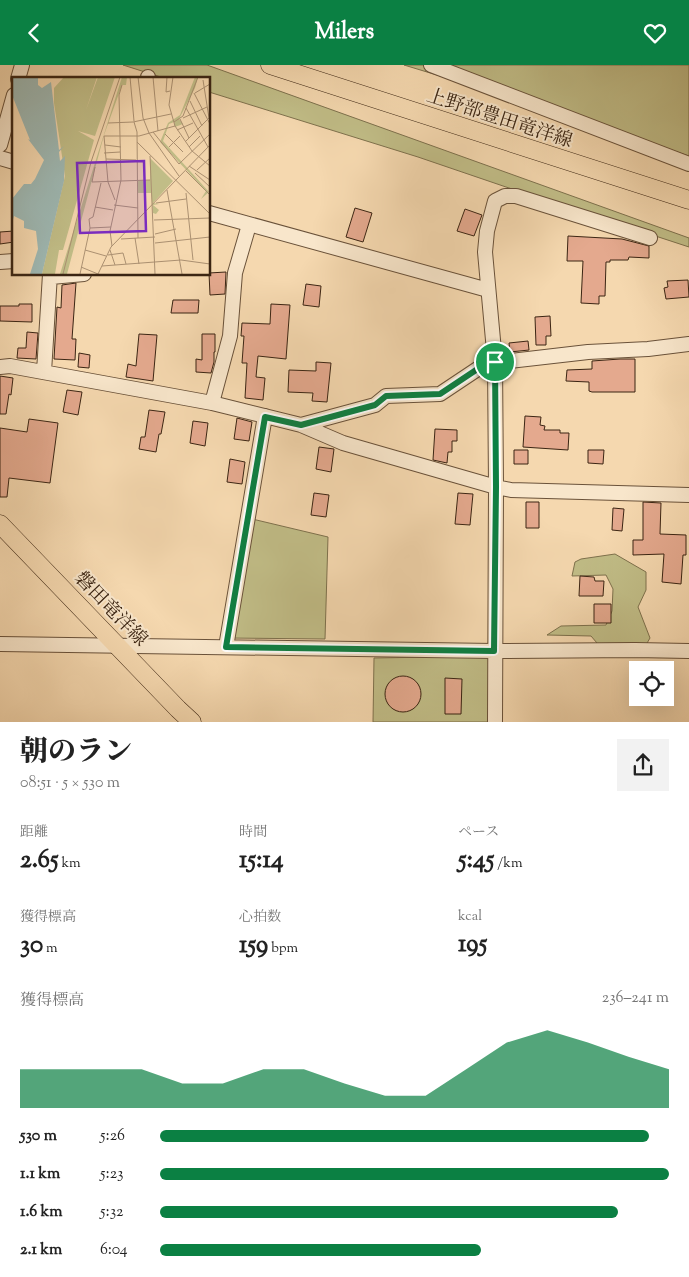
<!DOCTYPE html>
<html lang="ja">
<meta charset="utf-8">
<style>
:root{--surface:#fff;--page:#f2f2f2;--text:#222;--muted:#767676;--accent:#0b8043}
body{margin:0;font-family:"Sorts Mill Goudy","Noto Serif JP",serif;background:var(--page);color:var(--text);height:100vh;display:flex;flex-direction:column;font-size:19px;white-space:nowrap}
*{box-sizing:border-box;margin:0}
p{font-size:16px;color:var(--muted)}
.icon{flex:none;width:28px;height:28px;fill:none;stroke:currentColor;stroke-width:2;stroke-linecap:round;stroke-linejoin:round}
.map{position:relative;height:657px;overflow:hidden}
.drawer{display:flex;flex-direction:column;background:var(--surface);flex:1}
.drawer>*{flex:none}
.tools{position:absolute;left:629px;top:596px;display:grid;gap:10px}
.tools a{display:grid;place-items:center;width:45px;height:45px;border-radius:0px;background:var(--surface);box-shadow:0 5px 20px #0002;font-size:25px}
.pin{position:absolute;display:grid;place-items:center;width:42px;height:42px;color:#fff;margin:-21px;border:2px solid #fff;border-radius:50%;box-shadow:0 1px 5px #0007}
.round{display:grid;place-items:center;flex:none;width:52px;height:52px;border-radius:0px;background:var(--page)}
.headline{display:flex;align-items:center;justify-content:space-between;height:85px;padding:0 20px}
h1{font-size:28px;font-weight:800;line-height:38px}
.stats{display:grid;grid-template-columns:repeat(3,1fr);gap:8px;height:85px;padding:5px 20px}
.stats div{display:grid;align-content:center}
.stats b{font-size:25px;font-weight:800}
.stats small{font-size:14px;font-weight:400}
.stats p{font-size:14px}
.chart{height:140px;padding:10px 20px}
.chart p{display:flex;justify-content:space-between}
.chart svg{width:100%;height:90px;margin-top:5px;fill:var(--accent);opacity:.7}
ul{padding:0 20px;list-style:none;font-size:16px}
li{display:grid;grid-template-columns:80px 60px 1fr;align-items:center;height:38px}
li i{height:12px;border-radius:6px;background:var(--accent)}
header{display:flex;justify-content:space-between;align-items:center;height:65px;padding:0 20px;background:var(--accent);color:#fff;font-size:22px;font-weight:800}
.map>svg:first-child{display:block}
</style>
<header><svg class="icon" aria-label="back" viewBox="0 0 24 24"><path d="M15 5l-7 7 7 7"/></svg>Milers<svg class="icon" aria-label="heart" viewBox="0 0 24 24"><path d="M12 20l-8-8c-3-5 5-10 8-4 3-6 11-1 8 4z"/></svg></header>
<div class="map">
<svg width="689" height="657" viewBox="0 0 689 657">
<rect width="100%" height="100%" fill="#f5d8af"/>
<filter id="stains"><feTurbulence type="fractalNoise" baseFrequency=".004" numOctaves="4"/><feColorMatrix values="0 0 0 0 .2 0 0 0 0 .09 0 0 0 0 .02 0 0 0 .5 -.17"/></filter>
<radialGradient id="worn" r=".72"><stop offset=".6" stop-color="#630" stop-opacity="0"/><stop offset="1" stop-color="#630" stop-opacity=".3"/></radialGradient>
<path fill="#c1bd87" stroke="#7e714d" d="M123 0H207L689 173V182L506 122 418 92 209 27V14H167Z
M404 0H689V91L575 52Z
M248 453 328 472 325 574 227 573Z
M615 489 646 507V525L638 542 650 573 643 585H603L591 571 547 570 561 561 606 560 612 546 613 524 606 510 572 511 575 497 581 494Z
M494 591V657H373L374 593Z"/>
<path fill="#e4a98e" stroke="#3b2513" d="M355 143 372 148 363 177 346 172Z
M465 144 482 150 474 171 457 166Z
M14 166V177L0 179V167Z
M568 171 622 174 649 181V193L629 192 628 195H610V197H606L605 231H599V239L581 238 583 196H567Z
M226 207 225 229 210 230 209 208Z
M688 215 689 232 666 234 664 223 668 222 667 216Z
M76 218 72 274H76L75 295 54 294 57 242 61 243 62 220Z
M306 219 321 221 319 242 303 240Z
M173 235H199L198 248H171Z
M19 239H32V257L0 256V241H19Z
M271 239 290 240 286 294 258 291 256 312 265 313 263 335 245 333 247 298H242L244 271H241L242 258 270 259Z
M550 251 551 271H546V280H536L535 252Z
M27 267 38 268 36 294 17 293 18 283H26Z
M139 269 157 270 153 316 126 312 128 299 136 301Z
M202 269H215V287H214V297L211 308 196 307V294L202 295Z
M528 276 529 285 510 287 509 278Z
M79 288 90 290 89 303 78 302Z
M620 294H635V327H592L589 326V317L566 316 567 305 592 304V296Z
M316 297 331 298 327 337 312 336 313 328 288 327 289 305 316 306Z
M0 311 13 313 11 330 9 329 6 349H0Z
M67 325 82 327 78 350 63 347Z
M149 345 165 347 161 369H159L156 387 139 384 141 372H145Z
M525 351 541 352 540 360 545 361 544 365H560V368H569L568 385 523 382Z
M237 353 252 357 249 376 234 374Z
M29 354 58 358 50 418 9 413 7 432H0V363L27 367Z
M193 356 208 358 205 381 190 378Z
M435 364 457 365V376H452V387H448L447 398 433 395Z
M319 382 334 384 331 407 316 404Z
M514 385H528V399H514Z
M588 385H604L603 399 588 398Z
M230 394 245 397 242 419 227 417Z
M314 428 329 430 326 452 311 450Z
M458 428 473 429 470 460 455 459Z
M526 437H539V463H526Z
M643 437 661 438 660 469 686 470V490H683L681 519 662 517 664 489 633 490V475H643Z
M613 443 624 444 622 466 612 465Z
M580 511 594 512 595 516H604L603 531H579Z
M594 539H611V558H594Z
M385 629a18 18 0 1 1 36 0a18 18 0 1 1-36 0Z
M445 613 462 614 461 649H445Z"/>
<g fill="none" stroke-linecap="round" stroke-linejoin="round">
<defs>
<path id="minor" d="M431 0 689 99
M18 14 22 0
M148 14V12
M0 80 14 30
M0 93 14 97
M209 148 488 225
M0 197 14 196
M51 212 84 209
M0 302 10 301 212 338 301 360 343 378 496 422 511 425 689 430
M44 307 50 209
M212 338 230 271 235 208 249 160
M301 360 375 340 386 331 440 329 485 299 588 287 648 284 689 279
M0 579 494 586 635 585 689 586
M226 582 265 351
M495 657 496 422 495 297 485 187 487 166 495 136 505 131H516L650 173"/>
<path id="major" d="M270 0 689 135
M0 459 178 644 192 657"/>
</defs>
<use href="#minor" stroke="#6a523a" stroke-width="16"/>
<use href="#major" stroke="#3b2513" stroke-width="19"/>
<use href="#minor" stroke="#f8e6cb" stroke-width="14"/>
<use href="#major" stroke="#f5d8af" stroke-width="18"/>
</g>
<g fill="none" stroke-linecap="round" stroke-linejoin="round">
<defs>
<path id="route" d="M495 297 496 422 494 586 226 582 265 352 301 360 375 340 386 331 440 329 485 299Z"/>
</defs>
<use href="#route" stroke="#fff" stroke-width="10"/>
<use href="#route" stroke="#0b8043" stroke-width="6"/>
</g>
<g text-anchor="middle" stroke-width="4" stroke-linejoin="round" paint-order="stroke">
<g font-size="19" fill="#3b2513" stroke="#f8e6cb">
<text transform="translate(500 52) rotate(18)" y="7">上野部豊田竜洋線</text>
<text transform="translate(112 543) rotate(46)" y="7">磐田竜洋線</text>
</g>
</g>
<g transform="translate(12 12)">
<rect width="198" height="198" fill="#f5d8af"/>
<path d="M52 0H85L74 33 86 0H103L83 59 66 54 82 63 51 173H47L43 197H30L53 99 42 26V11ZM110 0H115L114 8H110L92 58 55 197H48ZM183 0H186L183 11 167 42 171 47 163 50 162 45 157 47 151 64 197 115 189 122 194 114 148 65 156 46 168 38ZM138 81 161 104 141 126 147 127 141 128 147 133 144 137 141 136 139 116H126V104L138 103Z" fill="#c1bd87"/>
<path d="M0 0H26V8L30 11 39 5 47 73 52 69 47 75 48 84 53 79 52 104 30 197H18L26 172 24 154 12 151V144L2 139 0 147V122L12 107H19L23 102 32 83 16 62 18 63 0 18Z" fill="#9eb8b3"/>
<path fill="none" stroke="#ab9071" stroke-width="1" d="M118 0 122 44M126 0 131 41 137 56 167 99M141 0 146 54M155 0 154 15 158 14M161 0 157 28 163 49 180 74 198 89M182 16 198 47M183 16 198 7M178 24 190 49M174 31 196 70M171 41 195 30M168 42 177 61M122 45 125 55 126 161M162 45 171 39 186 0M96 46 121 45 159 37M165 53 181 46M141 55 167 87M153 57 171 75M125 65 198 137M173 65 197 41 191 3M93 68 109 70M157 70 168 59M177 70 188 59M92 76 108 75M138 79 143 197M94 82 124 83M167 87 198 57M177 89 198 103M83 90 80 105 138 103M185 93 198 81M174 94 198 118M183 96 198 110M155 113 170 197M174 116 181 183M103 123 96 105 92 59H127L163 49M144 126 174 122M102 128 126 131M83 130 101 133M142 143 198 141M78 151 99 150M143 157 164 152M123 161 127 187M109 162 143 160M143 166 198 160M100 169 98 154 109 103 107 18 110 8M73 173 94 179M98 173 103 188M96 178 111 176 114 187M90 189 169 183 198 187M69 190 86 197M51 197 79 85 108 0M68 197 78 151 77 142 81 140 89 106M86 197 99 170 198 68"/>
<path fill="#7b2cbf" fill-opacity="0.15" stroke="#7b2cbf" stroke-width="2.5" d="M132 84 134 154 68 156 65 86Z"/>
<rect width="198" height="198" fill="none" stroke="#3b2513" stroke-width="2.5"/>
</g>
<rect width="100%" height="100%" filter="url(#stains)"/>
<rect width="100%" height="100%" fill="url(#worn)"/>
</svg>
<div class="tools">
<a><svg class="icon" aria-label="locate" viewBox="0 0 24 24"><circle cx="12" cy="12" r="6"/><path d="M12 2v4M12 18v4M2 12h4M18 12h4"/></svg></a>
</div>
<div class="pin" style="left:495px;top:297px;background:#1e9e55"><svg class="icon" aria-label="arrive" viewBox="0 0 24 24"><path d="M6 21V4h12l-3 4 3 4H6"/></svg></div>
</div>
<section class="drawer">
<div class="headline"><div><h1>朝のラン</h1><p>08:51 · 5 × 530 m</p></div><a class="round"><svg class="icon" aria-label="share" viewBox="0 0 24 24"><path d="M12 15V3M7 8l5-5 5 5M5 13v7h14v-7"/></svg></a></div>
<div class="stats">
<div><p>距離</p><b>2.65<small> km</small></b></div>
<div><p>時間</p><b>15:14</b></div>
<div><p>ペース</p><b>5:45<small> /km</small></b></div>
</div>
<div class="stats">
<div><p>獲得標高</p><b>30<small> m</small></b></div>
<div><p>心拍数</p><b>159<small> bpm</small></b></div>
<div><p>kcal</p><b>195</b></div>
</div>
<div class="chart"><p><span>獲得標高</span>236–241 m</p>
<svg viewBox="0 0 160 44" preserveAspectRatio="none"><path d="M0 44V25L10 25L20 25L30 25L40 32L50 32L60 25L70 25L80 32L90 38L100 38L110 25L120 12L130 6L140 12L150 19L160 25V44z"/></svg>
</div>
<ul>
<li><b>530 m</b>5:26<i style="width:96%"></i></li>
<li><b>1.1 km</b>5:23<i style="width:100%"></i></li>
<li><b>1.6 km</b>5:32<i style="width:90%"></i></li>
<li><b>2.1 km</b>6:04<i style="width:63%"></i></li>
</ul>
</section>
